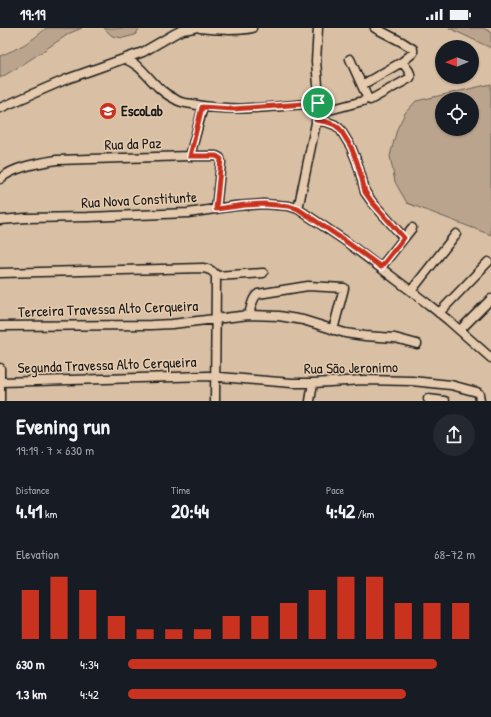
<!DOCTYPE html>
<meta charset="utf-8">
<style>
:root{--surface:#171b24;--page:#242831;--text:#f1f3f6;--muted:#9ea1a6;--accent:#c8321e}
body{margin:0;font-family:"Patrick Hand",sans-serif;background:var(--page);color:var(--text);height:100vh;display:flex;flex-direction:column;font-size:15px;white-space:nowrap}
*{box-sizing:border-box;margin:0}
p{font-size:13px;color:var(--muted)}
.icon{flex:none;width:22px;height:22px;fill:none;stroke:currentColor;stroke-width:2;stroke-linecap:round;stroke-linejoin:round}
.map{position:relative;height:373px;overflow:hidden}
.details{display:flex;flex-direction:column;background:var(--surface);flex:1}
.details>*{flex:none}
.needle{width:26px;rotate:269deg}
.tools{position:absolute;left:435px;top:12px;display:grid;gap:8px}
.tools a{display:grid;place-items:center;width:44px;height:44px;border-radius:50%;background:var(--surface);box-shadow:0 1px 3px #0004;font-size:20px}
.pin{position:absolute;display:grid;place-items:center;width:34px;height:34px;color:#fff;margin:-17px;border:2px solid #fff;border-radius:50%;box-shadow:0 1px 4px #0007}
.round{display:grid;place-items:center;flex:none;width:42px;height:42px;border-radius:21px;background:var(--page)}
.headline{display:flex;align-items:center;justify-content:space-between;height:68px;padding:0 16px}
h1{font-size:22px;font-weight:700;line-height:30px}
.figures{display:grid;grid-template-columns:repeat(3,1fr);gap:6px;height:68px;padding:4px 16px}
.figures div{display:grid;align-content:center}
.figures b{font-size:20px;font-weight:700}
.figures small{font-size:11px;font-weight:400}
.figures p{font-size:11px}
.chart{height:112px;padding:8px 16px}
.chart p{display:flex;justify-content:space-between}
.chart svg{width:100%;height:72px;margin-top:4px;stroke:var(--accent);stroke-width:6}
ul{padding:0 16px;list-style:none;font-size:13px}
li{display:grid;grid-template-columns:64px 48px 1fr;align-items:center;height:30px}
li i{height:10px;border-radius:5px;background:var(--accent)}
.status{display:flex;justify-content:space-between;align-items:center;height:28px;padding:0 20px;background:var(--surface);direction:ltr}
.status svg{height:11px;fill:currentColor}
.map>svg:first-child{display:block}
</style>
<div class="status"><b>19:19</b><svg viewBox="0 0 49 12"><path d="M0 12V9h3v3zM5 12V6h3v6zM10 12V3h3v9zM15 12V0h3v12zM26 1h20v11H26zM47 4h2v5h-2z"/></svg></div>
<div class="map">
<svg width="491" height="373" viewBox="0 0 491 373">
<rect width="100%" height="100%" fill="#d9c0a4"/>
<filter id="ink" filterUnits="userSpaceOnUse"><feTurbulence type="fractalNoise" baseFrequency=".025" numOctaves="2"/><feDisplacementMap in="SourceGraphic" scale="8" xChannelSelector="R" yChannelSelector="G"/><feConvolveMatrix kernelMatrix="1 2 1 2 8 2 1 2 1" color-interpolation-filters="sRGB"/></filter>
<g filter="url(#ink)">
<path fill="#baa48e" stroke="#6b6055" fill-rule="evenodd" d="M46 0H82L70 5 22 37 0 50V28C17 21 33 13 46 0Z
M104 0H140L135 7 123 10 112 8Z
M449 0H483L491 4V20Z
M491 56V207L407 175 395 154 390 128 397 101 405 85 416 73ZM442 71H472V101H442Z"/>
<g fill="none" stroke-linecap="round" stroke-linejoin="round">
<defs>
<path id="street" d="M200 0C214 2 238 3 252 0
M125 31C142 38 145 47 157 58 162 63 169 68 175 71 180 75 186 75 192 76 234 85 276 78 318 75
M350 31 368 71 370 72 410 50C412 45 406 39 402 34
M362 57 402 34 413 25V21L402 14 375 0
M0 80 67 51 143 24 176 5 183 2 194 0
M318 85 363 73
M316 93 327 94 335 97 340 101 351 119 357 134 362 151 365 164 372 174 404 210
M190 128 203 79
M0 151C13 139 39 135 57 132L190 128H216L220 130 221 134 216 181
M298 181 318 85 319 69 316 33 318 0
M0 192 26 190 88 189 188 185 235 178 264 176 289 178 298 181 344 212 428 276 448 292 491 330
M381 239 412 200
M0 245 203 240C209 241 214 243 216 248L215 373
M216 248 263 245
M411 263 456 206
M439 285 488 234
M249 287C251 280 252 270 258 266L308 258 344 260 333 302
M0 298 151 297 172 296 249 287 279 288 303 292 345 305 365 308 395 310 417 316
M460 302 491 271
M0 340V373
M1 354 208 348 292 355H313L363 352 412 353 451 357 477 364 479 366 480 373
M428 371 445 373
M310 373 313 355"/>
</defs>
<use href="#street" stroke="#1c1c1c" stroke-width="11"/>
<use href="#street" stroke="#e5caad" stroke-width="8"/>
</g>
</g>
<g fill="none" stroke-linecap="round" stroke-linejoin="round" filter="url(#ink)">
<defs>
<path id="route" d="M318 75 316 92 327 94 335 97 340 101 351 119 357 134 362 151 365 164 372 174 404 210 381 239 344 212 298 181 289 178 264 176 245 177 216 181 221 131 218 129 216 128H190L202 79 233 81Z"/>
</defs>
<use href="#route" stroke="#fff" stroke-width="8"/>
<use href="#route" stroke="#c8321e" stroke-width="5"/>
</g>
<defs>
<symbol id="university-disc" viewBox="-11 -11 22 22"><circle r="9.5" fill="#c8321e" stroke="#e5caad"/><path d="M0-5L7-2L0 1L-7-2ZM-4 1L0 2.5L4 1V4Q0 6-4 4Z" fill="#fff"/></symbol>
</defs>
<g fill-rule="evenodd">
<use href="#university-disc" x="98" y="73" width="20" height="20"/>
</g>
<g text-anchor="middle" stroke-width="3" stroke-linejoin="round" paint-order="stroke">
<g font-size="15" font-weight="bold" fill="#1c1c1c" stroke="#e5caad" text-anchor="start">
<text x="121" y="88">EscoLab</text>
</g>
<g font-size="15" fill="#1c1c1c" stroke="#e5caad">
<text transform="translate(133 116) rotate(-2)" y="5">Rua da Paz</text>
<text transform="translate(139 172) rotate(-3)" y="5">Rua Nova Constitunte</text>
<text transform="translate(108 281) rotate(-2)" y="5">Terceira Travessa Alto Cerqueira</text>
<text transform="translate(107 337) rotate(-2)" y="5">Segunda Travessa Alto Cerqueira</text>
<text transform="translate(351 340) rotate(-1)" y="5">Rua São Jeronimo</text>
</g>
</g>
</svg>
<div class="tools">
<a><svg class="needle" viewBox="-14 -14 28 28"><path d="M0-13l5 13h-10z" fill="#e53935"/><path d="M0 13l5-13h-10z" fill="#9ea1a6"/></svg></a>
<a><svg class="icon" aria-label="locate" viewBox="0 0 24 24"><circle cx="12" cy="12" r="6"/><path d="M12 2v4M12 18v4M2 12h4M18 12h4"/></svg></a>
</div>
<div class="pin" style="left:318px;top:75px;background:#1e9e55"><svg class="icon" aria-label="arrive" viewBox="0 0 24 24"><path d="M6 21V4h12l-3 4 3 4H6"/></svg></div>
</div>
<section class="details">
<div class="headline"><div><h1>Evening run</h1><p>19:19 · 7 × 630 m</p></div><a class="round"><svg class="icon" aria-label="share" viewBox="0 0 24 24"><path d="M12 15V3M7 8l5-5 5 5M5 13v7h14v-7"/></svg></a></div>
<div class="figures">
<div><p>Distance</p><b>4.41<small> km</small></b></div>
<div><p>Time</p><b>20:44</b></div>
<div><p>Pace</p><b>4:42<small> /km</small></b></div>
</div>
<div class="chart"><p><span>Elevation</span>68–72 m</p>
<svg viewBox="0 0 160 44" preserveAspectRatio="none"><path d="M5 44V14M15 44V6M25 44V14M35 44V30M45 44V38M55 44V38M65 44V38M75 44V30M85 44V30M95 44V22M105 44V14M115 44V6M125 44V6M135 44V22M145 44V22M155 44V22"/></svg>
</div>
<ul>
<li><b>630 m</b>4:34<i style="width:89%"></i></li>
<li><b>1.3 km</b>4:42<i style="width:80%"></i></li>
</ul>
</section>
